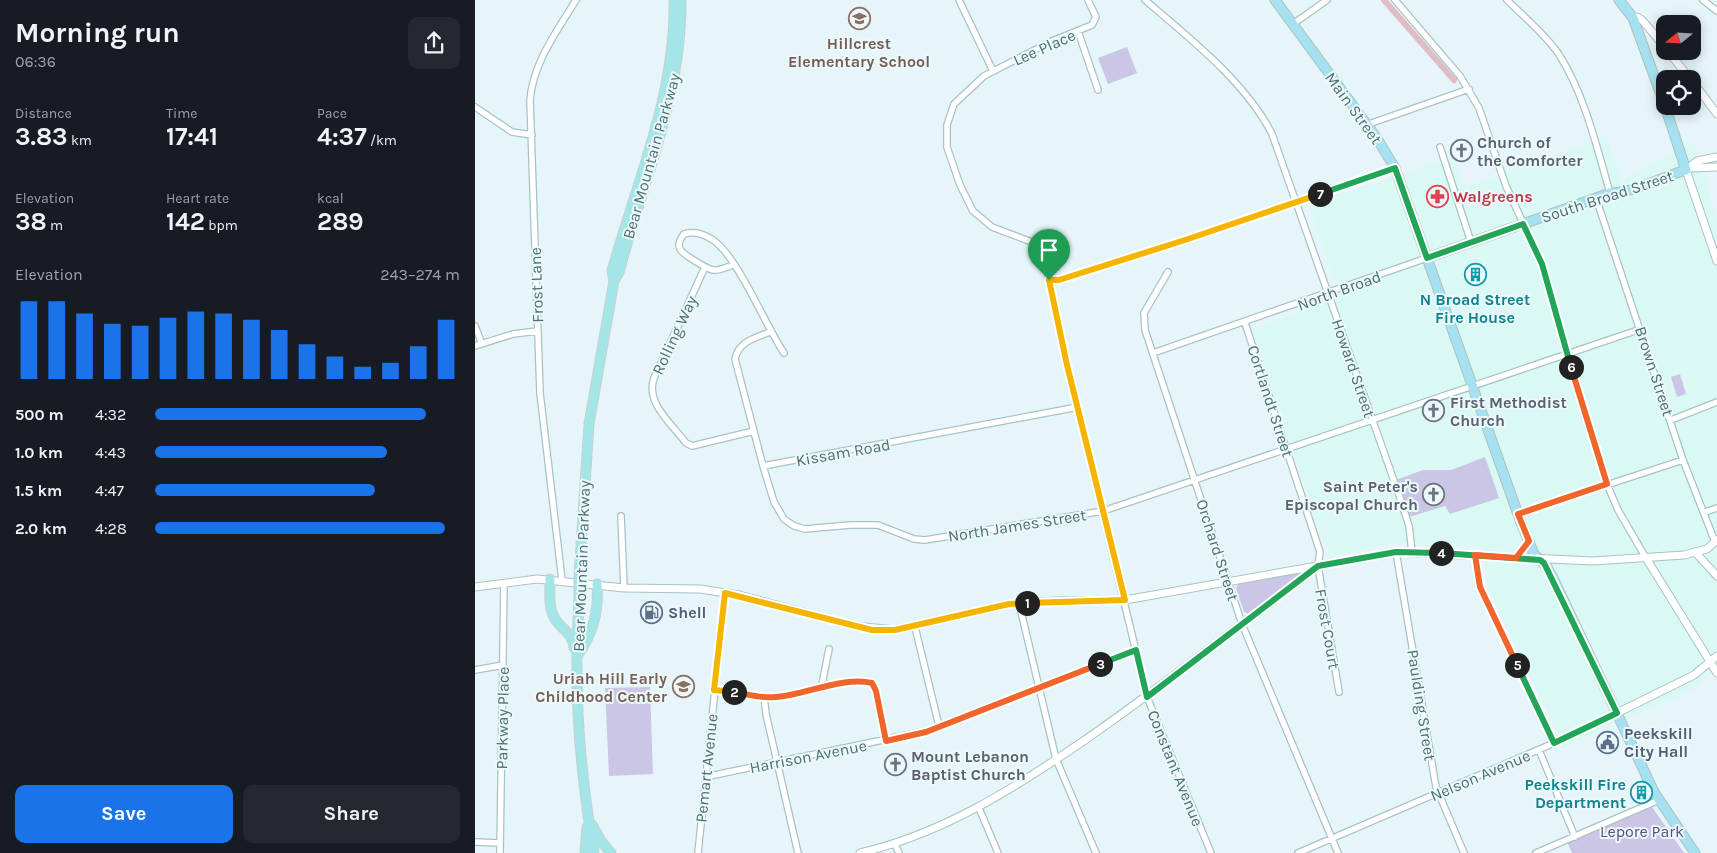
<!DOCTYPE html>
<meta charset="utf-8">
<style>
:root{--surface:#171b24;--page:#242831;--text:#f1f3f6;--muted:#9ea1a6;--accent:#1a73e8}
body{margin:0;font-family:Karla,sans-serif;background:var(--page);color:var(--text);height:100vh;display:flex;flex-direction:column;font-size:19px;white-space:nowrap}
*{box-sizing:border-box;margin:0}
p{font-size:16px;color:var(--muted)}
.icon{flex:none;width:28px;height:28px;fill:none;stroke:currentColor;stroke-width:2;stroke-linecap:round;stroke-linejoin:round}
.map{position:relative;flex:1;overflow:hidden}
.side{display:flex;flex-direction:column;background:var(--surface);width:475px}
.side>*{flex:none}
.needle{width:32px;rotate:252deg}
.tools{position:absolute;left:1181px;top:15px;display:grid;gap:10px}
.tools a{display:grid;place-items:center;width:45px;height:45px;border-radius:10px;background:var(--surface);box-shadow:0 2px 12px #0003;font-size:25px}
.pin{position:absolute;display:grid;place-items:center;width:42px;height:42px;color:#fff;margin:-51px -21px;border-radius:50% 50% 50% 0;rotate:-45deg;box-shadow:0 0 5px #0007}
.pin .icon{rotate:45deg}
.km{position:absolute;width:25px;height:25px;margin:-12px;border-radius:50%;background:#222;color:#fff;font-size:14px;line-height:25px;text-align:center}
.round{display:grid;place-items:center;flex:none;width:52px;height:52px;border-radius:10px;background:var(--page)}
.overview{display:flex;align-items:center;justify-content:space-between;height:85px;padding:0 15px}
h1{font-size:28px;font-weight:700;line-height:38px}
.metrics{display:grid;grid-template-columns:repeat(3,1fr);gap:8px;height:85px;padding:5px 15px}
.metrics div{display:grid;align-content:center}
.metrics b{font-size:25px;font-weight:700}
.metrics small{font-size:14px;font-weight:400}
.metrics p{font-size:14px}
.chart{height:140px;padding:10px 15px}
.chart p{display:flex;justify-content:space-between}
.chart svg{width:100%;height:90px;margin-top:5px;stroke:var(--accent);stroke-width:6}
.cta{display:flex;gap:10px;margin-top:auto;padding:10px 15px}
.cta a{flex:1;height:58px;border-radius:10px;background:var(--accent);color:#fff;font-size:20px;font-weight:700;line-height:58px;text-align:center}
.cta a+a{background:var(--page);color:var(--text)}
ul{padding:0 15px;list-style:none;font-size:16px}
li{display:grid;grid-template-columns:80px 60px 1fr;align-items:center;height:38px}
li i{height:12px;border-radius:6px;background:var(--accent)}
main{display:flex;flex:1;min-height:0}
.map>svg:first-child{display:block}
</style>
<main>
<section class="side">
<div class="overview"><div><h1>Morning run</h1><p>06:36</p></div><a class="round"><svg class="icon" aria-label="share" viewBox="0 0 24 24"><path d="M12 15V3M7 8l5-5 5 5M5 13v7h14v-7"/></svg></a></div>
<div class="metrics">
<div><p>Distance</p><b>3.83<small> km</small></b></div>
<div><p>Time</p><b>17:41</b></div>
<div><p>Pace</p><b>4:37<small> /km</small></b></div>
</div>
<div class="metrics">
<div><p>Elevation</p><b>38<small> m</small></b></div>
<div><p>Heart rate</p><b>142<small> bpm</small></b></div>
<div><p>kcal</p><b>289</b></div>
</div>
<div class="chart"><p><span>Elevation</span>243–274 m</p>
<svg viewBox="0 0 160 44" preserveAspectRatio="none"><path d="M5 44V6M15 44V6M25 44V12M35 44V17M45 44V18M55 44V14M65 44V11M75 44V12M85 44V15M95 44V20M105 44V27M115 44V33M125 44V38M135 44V36M145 44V28M155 44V15"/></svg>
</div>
<ul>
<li><b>500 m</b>4:32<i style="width:89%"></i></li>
<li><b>1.0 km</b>4:43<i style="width:76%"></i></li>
<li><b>1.5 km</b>4:47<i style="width:72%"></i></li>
<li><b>2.0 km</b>4:28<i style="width:95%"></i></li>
</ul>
<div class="cta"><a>Save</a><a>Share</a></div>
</section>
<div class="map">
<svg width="1242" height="853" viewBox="0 0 1242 853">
<rect width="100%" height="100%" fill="#e5f5f9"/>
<path fill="#daf8f4" d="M1131 136 1146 180 1218 142 1242 217V670L1213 692 1089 747 1013 587 1008 547 920 543 855 557 777 329 866 297 834 205 978 158 990 188Z"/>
<path fill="#cbc6e5" d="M652 47 662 73 633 84 623 58Z
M1205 374 1211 394 1202 397 1196 377Z
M1010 457 1024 498 975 514 970 506 931 518 921 480 948 470H976Z
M825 572V575L774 614 769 612 761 588 763 584Z
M175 687 178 774 134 776 130 688Z
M1175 804 1209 853H1097L1091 840Z"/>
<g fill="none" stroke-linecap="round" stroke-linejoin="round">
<path stroke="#e0bcc6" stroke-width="6" d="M909 0 979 80"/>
<defs>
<path id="minor" d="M484 0 518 71
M613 0 621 17 617 25 577 41 509 76 479 104 472 125V147L485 185 498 211 517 227 562 244 569 254 592 365 672 697 736 853
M670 0C713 37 771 82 797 134L925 498 934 526 937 552
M920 0 985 76 1004 108 1031 186 1067 264 1095 367 1132 484 1143 510 1171 558
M1032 0C1049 17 1069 33 1083 53 1109 92 1122 148 1135 193
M1228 0 1242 11
M818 24 852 0
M603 31 623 90
M0 107 37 132 57 135
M891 125 994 89
M965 147 996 242
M1121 198 1208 460 1240 542
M258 265C252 267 244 271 238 270 232 269 207 254 205 249 202 244 206 238 209 234 219 231 228 233 238 240 263 257 290 325 309 353
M230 267 179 378C170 403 197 424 211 443L217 446 279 431
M693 272 669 313 670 330 767 624 863 853
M574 280H584L710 241 920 168
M770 323 845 552 843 566 864 692
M0 326 7 344
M295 332C280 338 264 341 260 359L288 466 299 502 309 519 319 526 330 529 375 525H403L439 539 450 540 628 511 1166 329
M0 346 38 334 62 331
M678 353 952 258
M1196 420 1242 402
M288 466 603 407
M1230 512 1242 508
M1043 514 1208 460
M146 516 149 588
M921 552 961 787 989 853
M1000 555 1005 587 1079 743
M87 580 65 393 55 100C58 63 82 31 101 0
M544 603 581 759 621 853
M440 627 464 726
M0 670 28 665
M346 689 354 649
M239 690C258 692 281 699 301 697 332 695 366 676 397 683L401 691 411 741
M289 696 291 714 323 853
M1064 750 1100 837
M230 777 451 731 661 650
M504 808 523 853
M0 842 25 843
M420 845 424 853
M25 853 29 583
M223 853 250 593
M823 853 1079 743 1142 713
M1061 853 1184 800"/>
<path id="tertiary" d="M1158 18 1162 17 1167 20 1190 47
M1193 51 1215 79
M1218 82 1242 114
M1242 157 1222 161 1211 170 1242 261
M1216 168 1242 167
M1220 552 1242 576
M1041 558 1054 541
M1171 558 1242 673
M0 587 62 579 149 588 225 589 264 595 380 626 420 630 534 604 582 601 650 600 921 552 1118 561 1209 555 1232 549 1242 540
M1142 713 1219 675 1242 656
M385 853C467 834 538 789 607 742 687 687 763 626 841 567"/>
<path id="primary" d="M800 0 901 137 920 168 1045 520 1059 554 1072 567 1079 580 1179 792 1220 853
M1144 0 1158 18 1190 106
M952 258 1135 193C1161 193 1186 177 1211 170L1190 106"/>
<path id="trunk" d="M139 281 144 272C168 182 207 95 206 0
M104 576 114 424 139 281 137 271C162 181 201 94 199 0
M75 579C75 592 73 607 80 619 87 630 98 633 99 648
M104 591C104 612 102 634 102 656 101 721 108 789 119 853
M102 656C118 634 124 612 122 584
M117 825 126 841 136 853
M110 853 112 827"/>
</defs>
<use href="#minor" stroke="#a8c3c4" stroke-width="8"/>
<use href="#tertiary" stroke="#a8c3c4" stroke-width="9"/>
<use href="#primary" stroke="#b1c0bf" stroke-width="11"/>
<use href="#trunk" stroke="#c6d1d0" stroke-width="11"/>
<use href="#minor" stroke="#fff" stroke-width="5.5"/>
<use href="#tertiary" stroke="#fff" stroke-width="7"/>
<use href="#primary" stroke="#a5e1f0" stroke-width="9"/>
<use href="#trunk" stroke="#a4e6e8" stroke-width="9"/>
<defs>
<path id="trunk-bridge" d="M104 591V576"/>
</defs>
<use href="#trunk-bridge" stroke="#c6d1d0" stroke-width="11" stroke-linecap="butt"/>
<use href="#trunk-bridge" stroke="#a4e6e8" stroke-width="9"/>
</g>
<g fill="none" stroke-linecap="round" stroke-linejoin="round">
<defs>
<path id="split-1" d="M552 603 650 600 592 365 574 280"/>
<path id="split-2" d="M259 692 239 690 250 593 397 630H420L534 604 552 603"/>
<path id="split-3" d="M259 692C272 694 288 699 301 697 330 695 368 676 397 683L401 691 411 741 451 732 625 664"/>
<path id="split-4" d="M625 664 661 650 672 697 843 566 921 552 966 553"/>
<path id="split-5" d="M966 553 1065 560 1069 563 1142 713 1079 743 1042 665"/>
<path id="split-6" d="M1042 665 1005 587 1000 555 1041 558 1054 541 1043 514 1132 484 1096 367"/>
<path id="split-7" d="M845 194 920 168 952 258 1048 224 1067 264 1096 367"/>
<path id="split-8" d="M574 280H584L710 240 845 194"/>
</defs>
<use href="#split-1" stroke="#fff" stroke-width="10"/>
<use href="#split-2" stroke="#fff" stroke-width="10"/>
<use href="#split-3" stroke="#fff" stroke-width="10"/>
<use href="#split-4" stroke="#fff" stroke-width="10"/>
<use href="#split-5" stroke="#fff" stroke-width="10"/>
<use href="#split-6" stroke="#fff" stroke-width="10"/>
<use href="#split-7" stroke="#fff" stroke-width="10"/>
<use href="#split-8" stroke="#fff" stroke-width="10"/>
<use href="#split-1" stroke="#f5b400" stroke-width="6"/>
<use href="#split-2" stroke="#f5b400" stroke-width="6"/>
<use href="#split-3" stroke="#f0652b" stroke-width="6"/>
<use href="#split-4" stroke="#22a559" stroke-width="6"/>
<use href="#split-5" stroke="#22a559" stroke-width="6"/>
<use href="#split-6" stroke="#f0652b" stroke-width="6"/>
<use href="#split-7" stroke="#22a559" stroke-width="6"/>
<use href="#split-8" stroke="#f5b400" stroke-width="6"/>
</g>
<defs>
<symbol id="school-ring" viewBox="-11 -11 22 22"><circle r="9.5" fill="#ebf9fc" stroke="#8d6e63" stroke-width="1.5"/><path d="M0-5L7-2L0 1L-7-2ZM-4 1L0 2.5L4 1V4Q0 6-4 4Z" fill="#8d6e63"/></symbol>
<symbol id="church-ring" viewBox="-11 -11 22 22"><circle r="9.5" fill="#ebf9fc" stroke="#6b7280" stroke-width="1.5"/><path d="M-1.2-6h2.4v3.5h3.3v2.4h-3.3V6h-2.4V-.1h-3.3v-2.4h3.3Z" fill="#6b7280"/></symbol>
<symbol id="pharmacy-ring" viewBox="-11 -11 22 22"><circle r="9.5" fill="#ebf9fc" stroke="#e0444e" stroke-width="1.5"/><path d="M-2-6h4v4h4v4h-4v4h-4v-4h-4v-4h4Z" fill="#e0444e"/></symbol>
<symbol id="building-ring" viewBox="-11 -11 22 22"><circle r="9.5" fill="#ebf9fc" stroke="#0f9aa8" stroke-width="1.5"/><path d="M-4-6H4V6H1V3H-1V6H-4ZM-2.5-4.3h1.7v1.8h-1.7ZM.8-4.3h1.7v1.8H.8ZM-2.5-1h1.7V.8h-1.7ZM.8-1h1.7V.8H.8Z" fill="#0f9aa8"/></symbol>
<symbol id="fuel-ring" viewBox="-11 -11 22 22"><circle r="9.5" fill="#ebf9fc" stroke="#5c6f8a" stroke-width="1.5"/><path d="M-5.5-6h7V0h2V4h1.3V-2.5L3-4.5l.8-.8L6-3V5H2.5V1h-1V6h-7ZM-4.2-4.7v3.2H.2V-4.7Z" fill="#5c6f8a"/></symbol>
<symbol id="civic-ring" viewBox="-11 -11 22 22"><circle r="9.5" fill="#ebf9fc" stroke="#5c6f8a" stroke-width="1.5"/><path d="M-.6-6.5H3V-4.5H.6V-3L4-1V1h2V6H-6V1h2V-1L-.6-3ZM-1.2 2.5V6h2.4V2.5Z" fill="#5c6f8a"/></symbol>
</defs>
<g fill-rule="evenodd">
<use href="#school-ring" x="372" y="6" width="25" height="25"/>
<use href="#church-ring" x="974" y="138" width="25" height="25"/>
<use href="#pharmacy-ring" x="950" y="184" width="25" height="25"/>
<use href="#building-ring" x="988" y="262" width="25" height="25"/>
<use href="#church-ring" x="946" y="398" width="25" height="25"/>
<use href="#church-ring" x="946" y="482" width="25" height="25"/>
<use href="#fuel-ring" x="164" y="600" width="25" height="25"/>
<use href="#school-ring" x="196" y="674" width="25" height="25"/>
<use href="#civic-ring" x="1120" y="730" width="25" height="25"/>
<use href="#church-ring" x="408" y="752" width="25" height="25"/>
<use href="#building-ring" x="1154" y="780" width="25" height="25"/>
</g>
<g text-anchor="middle" stroke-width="4" stroke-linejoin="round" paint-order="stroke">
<g font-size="16" font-weight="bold" fill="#785e54" stroke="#ebf9fc">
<text x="384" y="49">Hillcrest<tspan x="384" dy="18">Elementary School</tspan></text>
<text x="192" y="684" text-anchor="end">Uriah Hill Early<tspan x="192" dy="18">Childhood Center</tspan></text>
</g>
<g font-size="16" fill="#4e6f6d" stroke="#ebf9fc">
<text transform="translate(569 47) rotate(-24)" y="6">Lee Place</text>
<text transform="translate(879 108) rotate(54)" y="6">Main Street</text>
<text transform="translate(176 156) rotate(-74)" y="6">Bear Mountain Parkway</text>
<text transform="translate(1132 196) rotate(-18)" y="6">South Broad Street</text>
<text transform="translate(61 285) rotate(-92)" y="6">Frost Lane</text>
<text transform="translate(864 290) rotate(-20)" y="6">North Broad</text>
<text transform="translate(199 335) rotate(-65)" y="6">Rolling Way</text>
<text transform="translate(879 368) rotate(71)" y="6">Howard Street</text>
<text transform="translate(1180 371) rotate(72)" y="6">Brown Street</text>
<text transform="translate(796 401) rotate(72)" y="6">Cortlandt Street</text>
<text transform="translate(368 452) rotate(-10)" y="6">Kissam Road</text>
<text transform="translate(542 525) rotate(-9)" y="6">North James Street</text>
<text transform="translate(743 550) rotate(72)" y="6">Orchard Street</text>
<text transform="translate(106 566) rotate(-88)" y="6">Bear Mountain Parkway</text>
<text transform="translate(853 629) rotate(80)" y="6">Frost Court</text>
<text transform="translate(947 705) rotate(81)" y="6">Paulding Street</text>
<text transform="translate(27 718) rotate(-89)" y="6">Parkway Place</text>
<text transform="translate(333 756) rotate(-11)" y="6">Harrison Avenue</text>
<text transform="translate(231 768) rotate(-84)" y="6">Pemart Avenue</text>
<text transform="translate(701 768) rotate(68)" y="6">Constant Avenue</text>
<text transform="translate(1005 775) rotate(-23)" y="6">Nelson Avenue</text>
</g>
<g font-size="16" font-weight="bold" fill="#5b616d" stroke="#ebf9fc" text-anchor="start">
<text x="1002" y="148">Church of<tspan x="1002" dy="18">the Comforter</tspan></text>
<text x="975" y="408">First Methodist<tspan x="975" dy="18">Church</tspan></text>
<text x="943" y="492" text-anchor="end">Saint Peter's<tspan x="943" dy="18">Episcopal Church</tspan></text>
<text x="436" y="762">Mount Lebanon<tspan x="436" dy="18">Baptist Church</tspan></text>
</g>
<g font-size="16" font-weight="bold" fill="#be3a42" stroke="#ebf9fc" text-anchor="start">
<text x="978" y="202">Walgreens</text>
</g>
<g font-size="16" font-weight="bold" fill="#0d838f" stroke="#ebf9fc">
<text x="1000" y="305">N Broad Street<tspan x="1000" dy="18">Fire House</tspan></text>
<text x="1151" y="790" text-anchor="end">Peekskill Fire<tspan x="1151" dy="18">Department</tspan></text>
</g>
<g font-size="16" font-weight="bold" fill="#4e5e75" stroke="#ebf9fc" text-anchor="start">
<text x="193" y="618">Shell</text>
<text x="1149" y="739">Peekskill<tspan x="1149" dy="18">City Hall</tspan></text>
</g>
<g font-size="16" fill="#5b4d7e" stroke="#ebf9fc">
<text x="1167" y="837">Lepore Park</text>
</g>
</g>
</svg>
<div class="tools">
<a><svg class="needle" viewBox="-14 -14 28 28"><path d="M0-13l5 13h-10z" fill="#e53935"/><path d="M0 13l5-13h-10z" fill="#9ea1a6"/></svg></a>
<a><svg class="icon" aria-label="locate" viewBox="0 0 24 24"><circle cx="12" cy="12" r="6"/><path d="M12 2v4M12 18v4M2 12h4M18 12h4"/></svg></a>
</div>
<div class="pin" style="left:574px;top:280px;background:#1e9e55"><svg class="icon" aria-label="arrive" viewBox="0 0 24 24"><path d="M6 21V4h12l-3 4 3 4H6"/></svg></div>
<b class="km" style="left:552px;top:603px">1</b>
<b class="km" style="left:259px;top:692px">2</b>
<b class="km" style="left:625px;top:664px">3</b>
<b class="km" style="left:966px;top:553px">4</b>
<b class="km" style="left:1042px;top:665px">5</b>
<b class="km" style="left:1096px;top:367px">6</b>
<b class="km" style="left:845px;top:194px">7</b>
</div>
</main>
